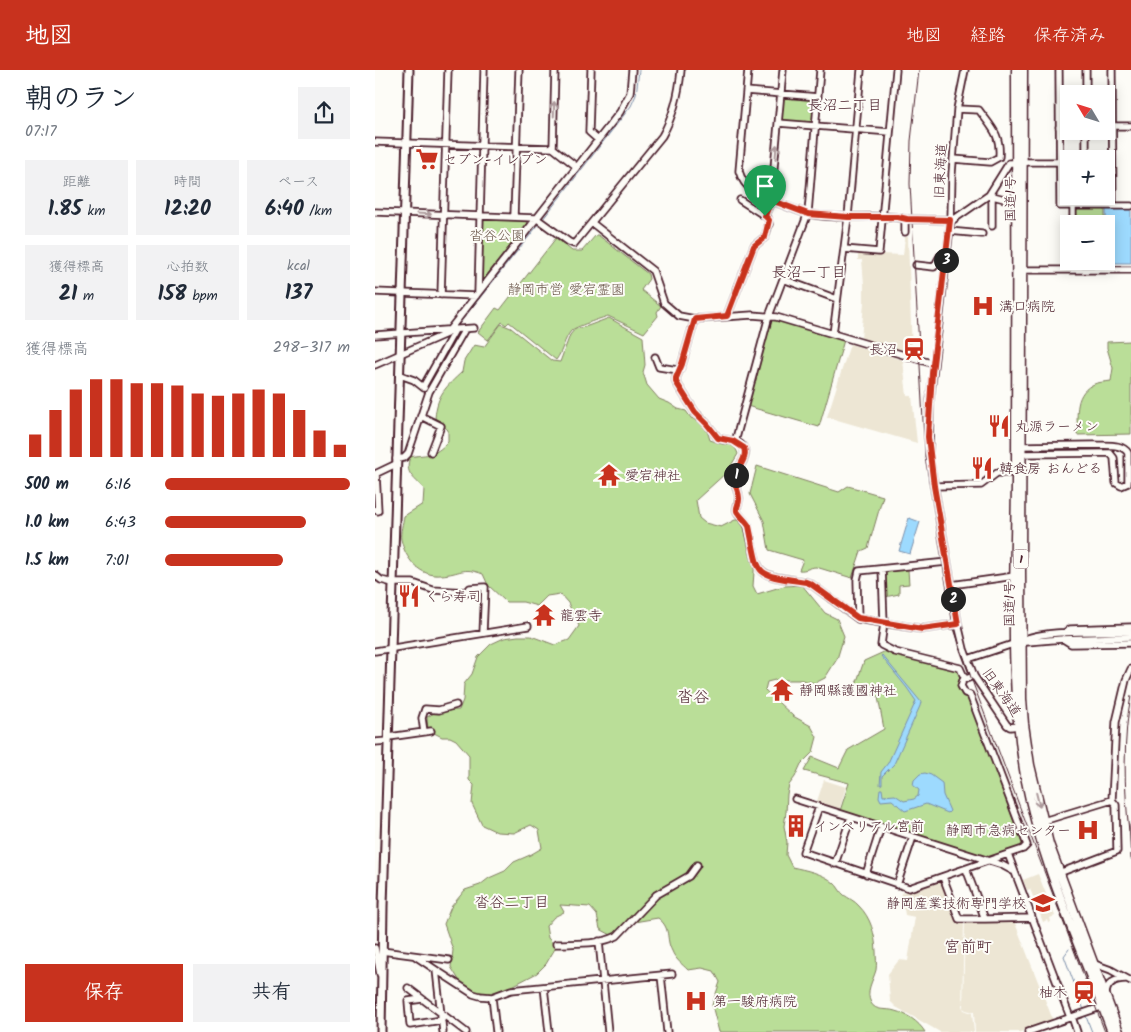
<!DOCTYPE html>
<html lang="ja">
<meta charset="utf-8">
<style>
:root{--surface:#fff;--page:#f2f2f3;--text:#1f2937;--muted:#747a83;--accent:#c8321e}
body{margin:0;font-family:Kalam,"Klee One",sans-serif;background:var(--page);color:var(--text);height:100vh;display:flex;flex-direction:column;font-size:19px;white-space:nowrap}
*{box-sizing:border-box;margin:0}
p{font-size:16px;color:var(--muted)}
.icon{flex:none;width:28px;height:28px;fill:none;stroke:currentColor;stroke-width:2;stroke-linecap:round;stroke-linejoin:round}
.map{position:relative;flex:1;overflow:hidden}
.side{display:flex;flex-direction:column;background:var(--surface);width:375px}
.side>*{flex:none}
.needle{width:32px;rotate:308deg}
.buttons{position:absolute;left:685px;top:15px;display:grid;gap:10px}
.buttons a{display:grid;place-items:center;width:55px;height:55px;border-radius:0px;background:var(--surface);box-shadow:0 2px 12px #0003;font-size:25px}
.pin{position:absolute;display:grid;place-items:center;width:42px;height:42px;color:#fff;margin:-51px -21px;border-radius:50% 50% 50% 0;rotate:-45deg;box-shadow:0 0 5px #0007}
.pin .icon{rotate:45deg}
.km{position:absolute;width:25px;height:25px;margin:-12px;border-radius:50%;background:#222;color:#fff;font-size:14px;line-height:25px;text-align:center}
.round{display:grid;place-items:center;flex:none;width:52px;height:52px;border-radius:0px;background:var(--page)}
.overview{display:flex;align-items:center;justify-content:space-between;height:85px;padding:0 25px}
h1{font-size:28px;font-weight:600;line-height:38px}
.stats{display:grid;grid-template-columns:repeat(3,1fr);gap:8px;height:85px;padding:5px 25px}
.stats div{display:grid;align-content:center;border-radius:0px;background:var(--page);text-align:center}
.stats b{font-size:21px;font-weight:600}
.stats small{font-size:14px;font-weight:400}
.stats p{font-size:14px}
.chart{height:140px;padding:10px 25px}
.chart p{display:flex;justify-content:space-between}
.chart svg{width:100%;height:90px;margin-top:5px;stroke:var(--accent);stroke-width:6}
.primary-button{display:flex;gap:10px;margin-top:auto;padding:10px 25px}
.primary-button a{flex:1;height:58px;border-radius:0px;background:var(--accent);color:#fff;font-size:20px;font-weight:600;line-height:58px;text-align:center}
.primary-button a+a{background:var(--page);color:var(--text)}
ul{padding:0 25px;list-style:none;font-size:16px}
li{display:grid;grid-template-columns:80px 60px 1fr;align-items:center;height:38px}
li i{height:12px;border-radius:6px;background:var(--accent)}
header{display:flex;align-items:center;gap:30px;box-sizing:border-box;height:70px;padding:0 25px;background:var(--accent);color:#fff}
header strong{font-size:24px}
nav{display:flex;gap:28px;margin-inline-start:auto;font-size:18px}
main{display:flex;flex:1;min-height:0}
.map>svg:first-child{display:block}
</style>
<header>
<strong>地図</strong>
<nav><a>地図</a><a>経路</a><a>保存済み</a></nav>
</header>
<main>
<section class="side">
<div class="overview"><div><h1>朝のラン</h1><p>07:17</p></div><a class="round"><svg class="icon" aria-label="share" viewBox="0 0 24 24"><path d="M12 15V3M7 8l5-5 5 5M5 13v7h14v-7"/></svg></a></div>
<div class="stats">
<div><p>距離</p><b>1.85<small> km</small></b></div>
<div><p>時間</p><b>12:20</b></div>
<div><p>ペース</p><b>6:40<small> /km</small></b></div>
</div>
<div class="stats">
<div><p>獲得標高</p><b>21<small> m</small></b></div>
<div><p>心拍数</p><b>158<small> bpm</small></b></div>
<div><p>kcal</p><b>137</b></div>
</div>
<div class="chart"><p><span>獲得標高</span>298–317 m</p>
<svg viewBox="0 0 160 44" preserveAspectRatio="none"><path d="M5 44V33M15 44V21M25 44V11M35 44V6M45 44V6M55 44V8M65 44V8M75 44V9M85 44V13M95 44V14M105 44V13M115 44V11M125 44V13M135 44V21M145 44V31M155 44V38"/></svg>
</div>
<ul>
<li><b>500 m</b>6:16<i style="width:100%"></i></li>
<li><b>1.0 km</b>6:43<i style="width:76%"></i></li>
<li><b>1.5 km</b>7:01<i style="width:64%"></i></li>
</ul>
<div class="primary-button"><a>保存</a><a>共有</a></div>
</section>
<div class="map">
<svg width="756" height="962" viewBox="0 0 756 962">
<rect width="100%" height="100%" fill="#fdfcf7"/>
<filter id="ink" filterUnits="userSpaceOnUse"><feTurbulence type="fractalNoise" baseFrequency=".02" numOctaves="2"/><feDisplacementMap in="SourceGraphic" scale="10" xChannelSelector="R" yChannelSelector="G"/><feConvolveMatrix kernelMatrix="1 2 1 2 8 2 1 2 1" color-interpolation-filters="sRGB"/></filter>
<g filter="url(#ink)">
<path fill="#ede6d4" d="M530 167H533L537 285 486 270 489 232V214L487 190H483V183L528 185Z
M475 274 528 290 532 326H537L542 373 452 347Z
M449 710 471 717 464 741 441 734Z
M663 804 680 846 675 848 676 852 673 853 672 850 668 852 655 819 652 820 648 810Z
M566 809 589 851 587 936 589 940 597 943 599 962H565L521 937 515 931 513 904 524 890 533 891 540 847 530 845 529 839 524 838 526 823Z
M590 852 640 853 678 950 645 962H600L599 942 591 940 588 938Z"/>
<path fill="#bade98" stroke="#827e62" d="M409 26 439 29 440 31 438 52 437 54 407 51 405 49 407 28Z
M701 139H730V154H701Z
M106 148 152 150 153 153 107 211H105Z
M221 165H223L273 204 274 209 266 220 286 236 282 242 283 246 269 263 233 246C227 248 199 257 196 261 189 269 188 281 181 290L134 252 131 255 127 252 113 270 103 262 121 238 125 240 181 168 197 181H207Z
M234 248 268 267 270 295 268 302 272 315 284 329 294 333 303 339 311 341 316 348 324 351 332 360 335 370 348 374H355L361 379 363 384 352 402 321 430 324 448 330 453 346 457 360 450H371L380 488 378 516 382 524 409 516 427 515 450 543 462 549 469 566 462 589 450 608 440 613 427 610H400L392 612 390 620 418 646 436 656 442 667 438 682 426 694 420 707 414 715 412 724 411 743 409 756 412 772 411 785 417 797C430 800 448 803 459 813 463 816 465 822 469 825 473 828 480 831 484 836 496 848 500 864 501 881 501 887 502 894 501 900 498 911 490 921 496 933 501 942 512 938 520 941 532 944 543 951 550 962H344L337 935 345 912 339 901 327 898 313 900C307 894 300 889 297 881 290 868 297 859 283 848L259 852 238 866 225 859 222 845 215 837 185 835 189 842 179 847 171 856 173 868 181 877 171 894 162 903 118 926 102 924 84 910 76 897 78 880 69 854 76 837 90 820 105 815 114 808 130 801 139 792 155 785 167 778 164 760 156 755 139 763 122 762 107 755 97 734 99 715 94 710V685L81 670 75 667H67L53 660 52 647 63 641 84 640 88 630 89 614 97 604 103 587 116 574 129 568 143 566H156L180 575 194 570 204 556 193 533 185 524 172 526 162 536 148 532H131L113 515 108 504C87 496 86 504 66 505 45 507 30 489 26 469 25 462 28 453 29 446L48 434 49 419C39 407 29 404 35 387 55 383 57 388 73 372V360L60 348C62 324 71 317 87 302L89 291 99 275 109 277 126 254 136 258 177 291 185 292 195 265 200 259 210 257Z
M397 249 469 270 444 357 372 336Z
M756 271V364L702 365C703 348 698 325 717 315 722 312 730 312 736 311L738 298 732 278V272Z
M382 396 464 422 473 416 508 426 493 478 486 481 477 508 441 497C435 497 431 501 424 500L428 490 394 480 389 451 375 424Z
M531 498 533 500 534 514 524 515V524L510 527 509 502Z
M511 581 583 600 648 776 612 788 465 741 474 713 429 701 437 687 464 698 473 680 509 659 503 627 480 617 489 591Z"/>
<path fill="#9ddafe" stroke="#7c8faa" d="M731 139H756V193H732Z
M534 448 545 452 535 484 524 481Z
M507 585 546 632 545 636 519 694 507 706V714L505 715 506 702 513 693 541 631 532 618 506 586Z
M550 703 556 705 567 713 568 725 575 741 573 743 551 734 530 741 517 730 506 731 504 727 505 719H507L508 726 520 725 529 731 539 729 543 726 544 720 538 715 539 710 545 704Z"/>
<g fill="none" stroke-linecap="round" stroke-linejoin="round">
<path stroke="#7c8faa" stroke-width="1" d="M168 149 256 36 261 25 264 0
M83 255 164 154
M694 879 689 886 709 940
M710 944 717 962"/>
<defs>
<path id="minor" d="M216 0 214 62 223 70
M373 0 364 101C369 119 384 126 401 132 411 136 423 141 434 144 465 150 496 144 527 148L530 149V162
M590 0 582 39 577 104 576 148 555 330 554 386 583 554 589 579 599 606 632 655 635 657 644 656
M684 0 685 136H756
M711 0V24
M737 0 738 136
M371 21 443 27
M403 53 515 62
M731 56H756
M684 57H694
M711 61V89
M0 72 178 78 202 97
M178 78 180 0
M578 89 615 92 624 87C626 64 616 57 604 40L582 39
M648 92H684
M614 125 641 132
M617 126V156
M712 126V136
M698 136V154
M0 142 161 148 194 172 199 174 287 66C299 45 304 24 306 0
M390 145 396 130 408 0
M139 146 144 0
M530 149 575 150
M575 152 614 125 634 93H641
M217 153 278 201 289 233 304 246 320 249 377 245 401 247 559 294
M574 161 607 164
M469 179 504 182 521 0
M698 191V200
M541 195 559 197 565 186 571 185
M643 200H756
M408 209 462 229
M0 222 101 226
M103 223 109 0
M66 225 73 0
M352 246 379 176 390 167 394 154 393 148 365 130
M320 249 307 294 301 308V312L320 342 332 354 343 368C351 371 363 369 368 377 375 387 362 397 360 406 358 415 365 422 364 429 364 433 361 437 362 441 363 445 371 451 373 456 385 508 378 504 431 512L436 514 483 549 547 559 583 554
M458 264 473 147 486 0
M0 265 99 258
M280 287 284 297 303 300
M0 295 71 264 245 42 255 23 257 0
M25 305 39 310 49 318
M48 317 80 260
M46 346 66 356 56 382
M360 372 394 246 433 143 445 0
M720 375C732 376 747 373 753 383V413L746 416 741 413 739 388 735 383 647 384 641 380 647 376Z
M21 389 29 388 33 384 54 322 90 259
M0 404 21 394
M559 416 606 415 622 403H641
M0 440 3 441 1 404
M507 499 509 553 506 575 520 582 585 598 590 609
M0 505 6 510 18 513H38L58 520 92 522 95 518 110 517 108 563
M576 515 640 506
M483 549 482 510 484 501 572 492
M689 563 695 559 756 557
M688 569 696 574 756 573
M647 571 652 572 688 569 756 567
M0 581 153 556
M593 589 647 571C663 559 733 562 756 562
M599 606 588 610 586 616 590 623 595 625 652 775 648 779 633 784
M49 662 47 648 50 639 64 640 81 635
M14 667 56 661
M0 672 13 671
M420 729 627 795 638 801
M444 737 428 782 534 818 633 784 695 947
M665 752 737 730 741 652 751 610 756 599
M460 794 476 747
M591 799 610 849 657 848
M684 803 742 781 741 735 737 730
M491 804 506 757
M568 807 584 849H610
M522 815 538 767
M224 871 233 962
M181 874C201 873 224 875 242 866L281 825 314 806 322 795
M0 878 5 904
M7 881 74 890
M40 886 61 900 68 962
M717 893 736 900 756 911
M61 900 98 924 105 926 117 927 136 920 297 904
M286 905 292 962
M169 917 174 962
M33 918 91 962
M731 925C731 913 740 909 751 909
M117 927 121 962
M47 929 33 931 35 955 67 950
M697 947 702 962
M653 962 729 936"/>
<path id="major" d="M6 962 8 836 34 0"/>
<path id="highway" d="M641 0C641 138 642 275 641 413 640 512 633 613 651 711 668 799 707 879 737 962
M648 0 646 500 647 629 649 654 655 695 674 774 744 962"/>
</defs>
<use href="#minor" stroke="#4a1f2b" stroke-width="9"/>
<use href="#major" stroke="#4a1f2b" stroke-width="11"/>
<use href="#highway" stroke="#4a1f2b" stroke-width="11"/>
<use href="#minor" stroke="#fdfcf7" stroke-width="5.5"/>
<use href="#major" stroke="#fdfcf7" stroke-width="7"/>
<use href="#highway" stroke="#fdfcf7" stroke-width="8"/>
<path stroke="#4a1f2b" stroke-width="1" d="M544 0 536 71 535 114 549 368 554 411 578 556 599 616 730 962
M754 755 756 789
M754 761C749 720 748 666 756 626"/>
</g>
<defs><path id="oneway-shaft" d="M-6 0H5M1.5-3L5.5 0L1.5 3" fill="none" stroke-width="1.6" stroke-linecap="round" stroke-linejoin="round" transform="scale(1.25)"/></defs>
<g stroke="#ac999b">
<use href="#oneway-shaft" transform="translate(179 39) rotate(-88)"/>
<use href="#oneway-shaft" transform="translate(401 82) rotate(-85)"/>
<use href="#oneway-shaft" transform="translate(49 144) rotate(3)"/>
<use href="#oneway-shaft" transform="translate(663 730) rotate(76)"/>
</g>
</g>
<g fill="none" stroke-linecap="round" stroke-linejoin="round" filter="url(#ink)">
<defs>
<path id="route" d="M396 130 433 144 473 147H523L532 149 575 150 557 303 553 367 559 416 583 554 547 559 483 548 436 514 431 512C377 504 385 508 374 456 371 451 363 444 362 441 361 437 364 434 364 430 365 422 359 416 360 407 362 397 373 389 369 378L358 371 343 368 332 354 320 342 301 312V308L307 294 320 249 352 246 379 176 390 167 394 150 390 146Z"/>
</defs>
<use href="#route" stroke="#fff" stroke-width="10"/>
<use href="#route" stroke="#c8321e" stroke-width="6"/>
</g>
<defs>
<symbol id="supermarket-bare" viewBox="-9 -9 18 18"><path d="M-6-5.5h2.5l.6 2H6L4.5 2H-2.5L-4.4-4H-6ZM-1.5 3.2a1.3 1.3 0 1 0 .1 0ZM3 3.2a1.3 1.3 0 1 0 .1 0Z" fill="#c8321e" stroke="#fdfcf7" stroke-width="2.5" paint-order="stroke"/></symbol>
<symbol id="hospital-bare" viewBox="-9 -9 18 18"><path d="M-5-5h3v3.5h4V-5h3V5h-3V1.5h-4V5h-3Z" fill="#c8321e" stroke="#fdfcf7" stroke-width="2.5" paint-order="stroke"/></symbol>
<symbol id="station-bare" viewBox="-9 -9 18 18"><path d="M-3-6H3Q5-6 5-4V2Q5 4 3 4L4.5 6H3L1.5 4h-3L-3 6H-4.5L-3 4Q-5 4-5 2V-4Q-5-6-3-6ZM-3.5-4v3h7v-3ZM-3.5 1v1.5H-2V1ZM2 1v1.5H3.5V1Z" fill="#c8321e" stroke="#fdfcf7" stroke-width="2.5" paint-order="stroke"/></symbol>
<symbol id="restaurant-bare" viewBox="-9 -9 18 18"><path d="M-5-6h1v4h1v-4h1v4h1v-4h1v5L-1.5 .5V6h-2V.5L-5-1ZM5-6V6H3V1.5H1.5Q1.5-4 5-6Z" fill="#c8321e" stroke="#fdfcf7" stroke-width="2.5" paint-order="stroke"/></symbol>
<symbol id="temple-bare" viewBox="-9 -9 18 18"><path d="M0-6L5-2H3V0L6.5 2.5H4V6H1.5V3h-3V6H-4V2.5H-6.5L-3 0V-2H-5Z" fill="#c8321e" stroke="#fdfcf7" stroke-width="2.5" paint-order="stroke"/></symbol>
<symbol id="building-bare" viewBox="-9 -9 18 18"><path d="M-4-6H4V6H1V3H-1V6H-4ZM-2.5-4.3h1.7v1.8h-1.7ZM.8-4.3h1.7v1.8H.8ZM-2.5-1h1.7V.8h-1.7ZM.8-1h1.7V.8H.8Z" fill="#c8321e" stroke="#fdfcf7" stroke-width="2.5" paint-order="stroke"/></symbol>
<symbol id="school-bare" viewBox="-9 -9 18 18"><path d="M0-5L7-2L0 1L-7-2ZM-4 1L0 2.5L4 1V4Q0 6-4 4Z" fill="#c8321e" stroke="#fdfcf7" stroke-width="2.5" paint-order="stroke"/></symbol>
</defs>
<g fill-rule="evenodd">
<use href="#supermarket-bare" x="36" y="73" width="32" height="32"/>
<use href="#hospital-bare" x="592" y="220" width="32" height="32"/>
<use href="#station-bare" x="523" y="263" width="32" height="32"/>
<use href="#restaurant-bare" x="608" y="340" width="32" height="32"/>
<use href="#restaurant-bare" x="591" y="382" width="32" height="32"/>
<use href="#temple-bare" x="218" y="389" width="32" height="32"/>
<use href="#restaurant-bare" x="18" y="510" width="32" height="32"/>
<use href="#temple-bare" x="153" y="529" width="32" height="32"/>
<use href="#temple-bare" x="391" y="604" width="32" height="32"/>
<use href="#building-bare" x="405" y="740" width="32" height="32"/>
<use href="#hospital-bare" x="697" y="744" width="32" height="32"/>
<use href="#school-bare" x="652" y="817" width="32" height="32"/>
<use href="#station-bare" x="693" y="906" width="32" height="32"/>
<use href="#hospital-bare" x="305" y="915" width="32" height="32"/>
</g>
<g text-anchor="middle" stroke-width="4" stroke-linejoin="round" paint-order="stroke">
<rect fill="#fdfcf7" stroke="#806168" stroke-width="1" x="638.5" y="479.5" width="15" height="19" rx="4"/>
<g font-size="12" font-weight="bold" fill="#4a1f2b">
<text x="646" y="493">1</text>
</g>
<g font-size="14" fill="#4a1f2b" stroke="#fdfcf7" text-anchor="start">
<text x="68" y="94">セブン-イレブン</text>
<text x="624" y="241">溝口病院</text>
<text x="522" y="284" text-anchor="end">長沼</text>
<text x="640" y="361">丸源ラーメン</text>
<text x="624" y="403">韓食房 おんどる</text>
<text x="250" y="410">愛宕神社</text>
<text x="50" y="531">くら寿司</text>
<text x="185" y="550">龍雲寺</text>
<text x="424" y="625">靜岡縣護國神社</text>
<text x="438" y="761">インペリアル宮前</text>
<text x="696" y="765" text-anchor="end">静岡市急病センター</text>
<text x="651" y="838" text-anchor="end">静岡産業技術専門学校</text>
<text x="692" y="927" text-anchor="end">柚木</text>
<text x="338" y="936">第一駿府病院</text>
</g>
<g font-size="14" fill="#4a1f2b" stroke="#fdfcf7">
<text transform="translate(565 101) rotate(-87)" y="5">旧東海道</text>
<text transform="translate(635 129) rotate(-90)" y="5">国道1号</text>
<text transform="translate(634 534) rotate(-90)" y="5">国道1号</text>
<text transform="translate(627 622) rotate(55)" y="5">旧東海道</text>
</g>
<g font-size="14" fill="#6c584c" stroke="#fdfcf7">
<text x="122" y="170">沓谷公園</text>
<text x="191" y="224">静岡市営 愛宕霊園</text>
</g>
<g font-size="15" fill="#4a1f2b" stroke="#fdfcf7">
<text x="470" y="40">長沼二丁目</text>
<text x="434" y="207">長沼一丁目</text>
<text x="137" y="837">沓谷二丁目</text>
</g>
<g font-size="16" fill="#4a1f2b" stroke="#fdfcf7">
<text x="318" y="632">沓谷</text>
<text x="593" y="882">宮前町</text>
</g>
</g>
</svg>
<div class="buttons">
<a><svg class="needle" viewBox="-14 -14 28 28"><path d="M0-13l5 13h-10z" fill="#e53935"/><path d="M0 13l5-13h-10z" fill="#747a83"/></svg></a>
<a>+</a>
<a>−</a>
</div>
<div class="pin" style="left:390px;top:146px;background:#1e9e55"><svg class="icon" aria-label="arrive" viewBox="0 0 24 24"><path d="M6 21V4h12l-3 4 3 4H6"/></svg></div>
<b class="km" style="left:361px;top:405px">1</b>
<b class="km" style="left:578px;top:529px">2</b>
<b class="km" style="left:571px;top:190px">3</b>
</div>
</main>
